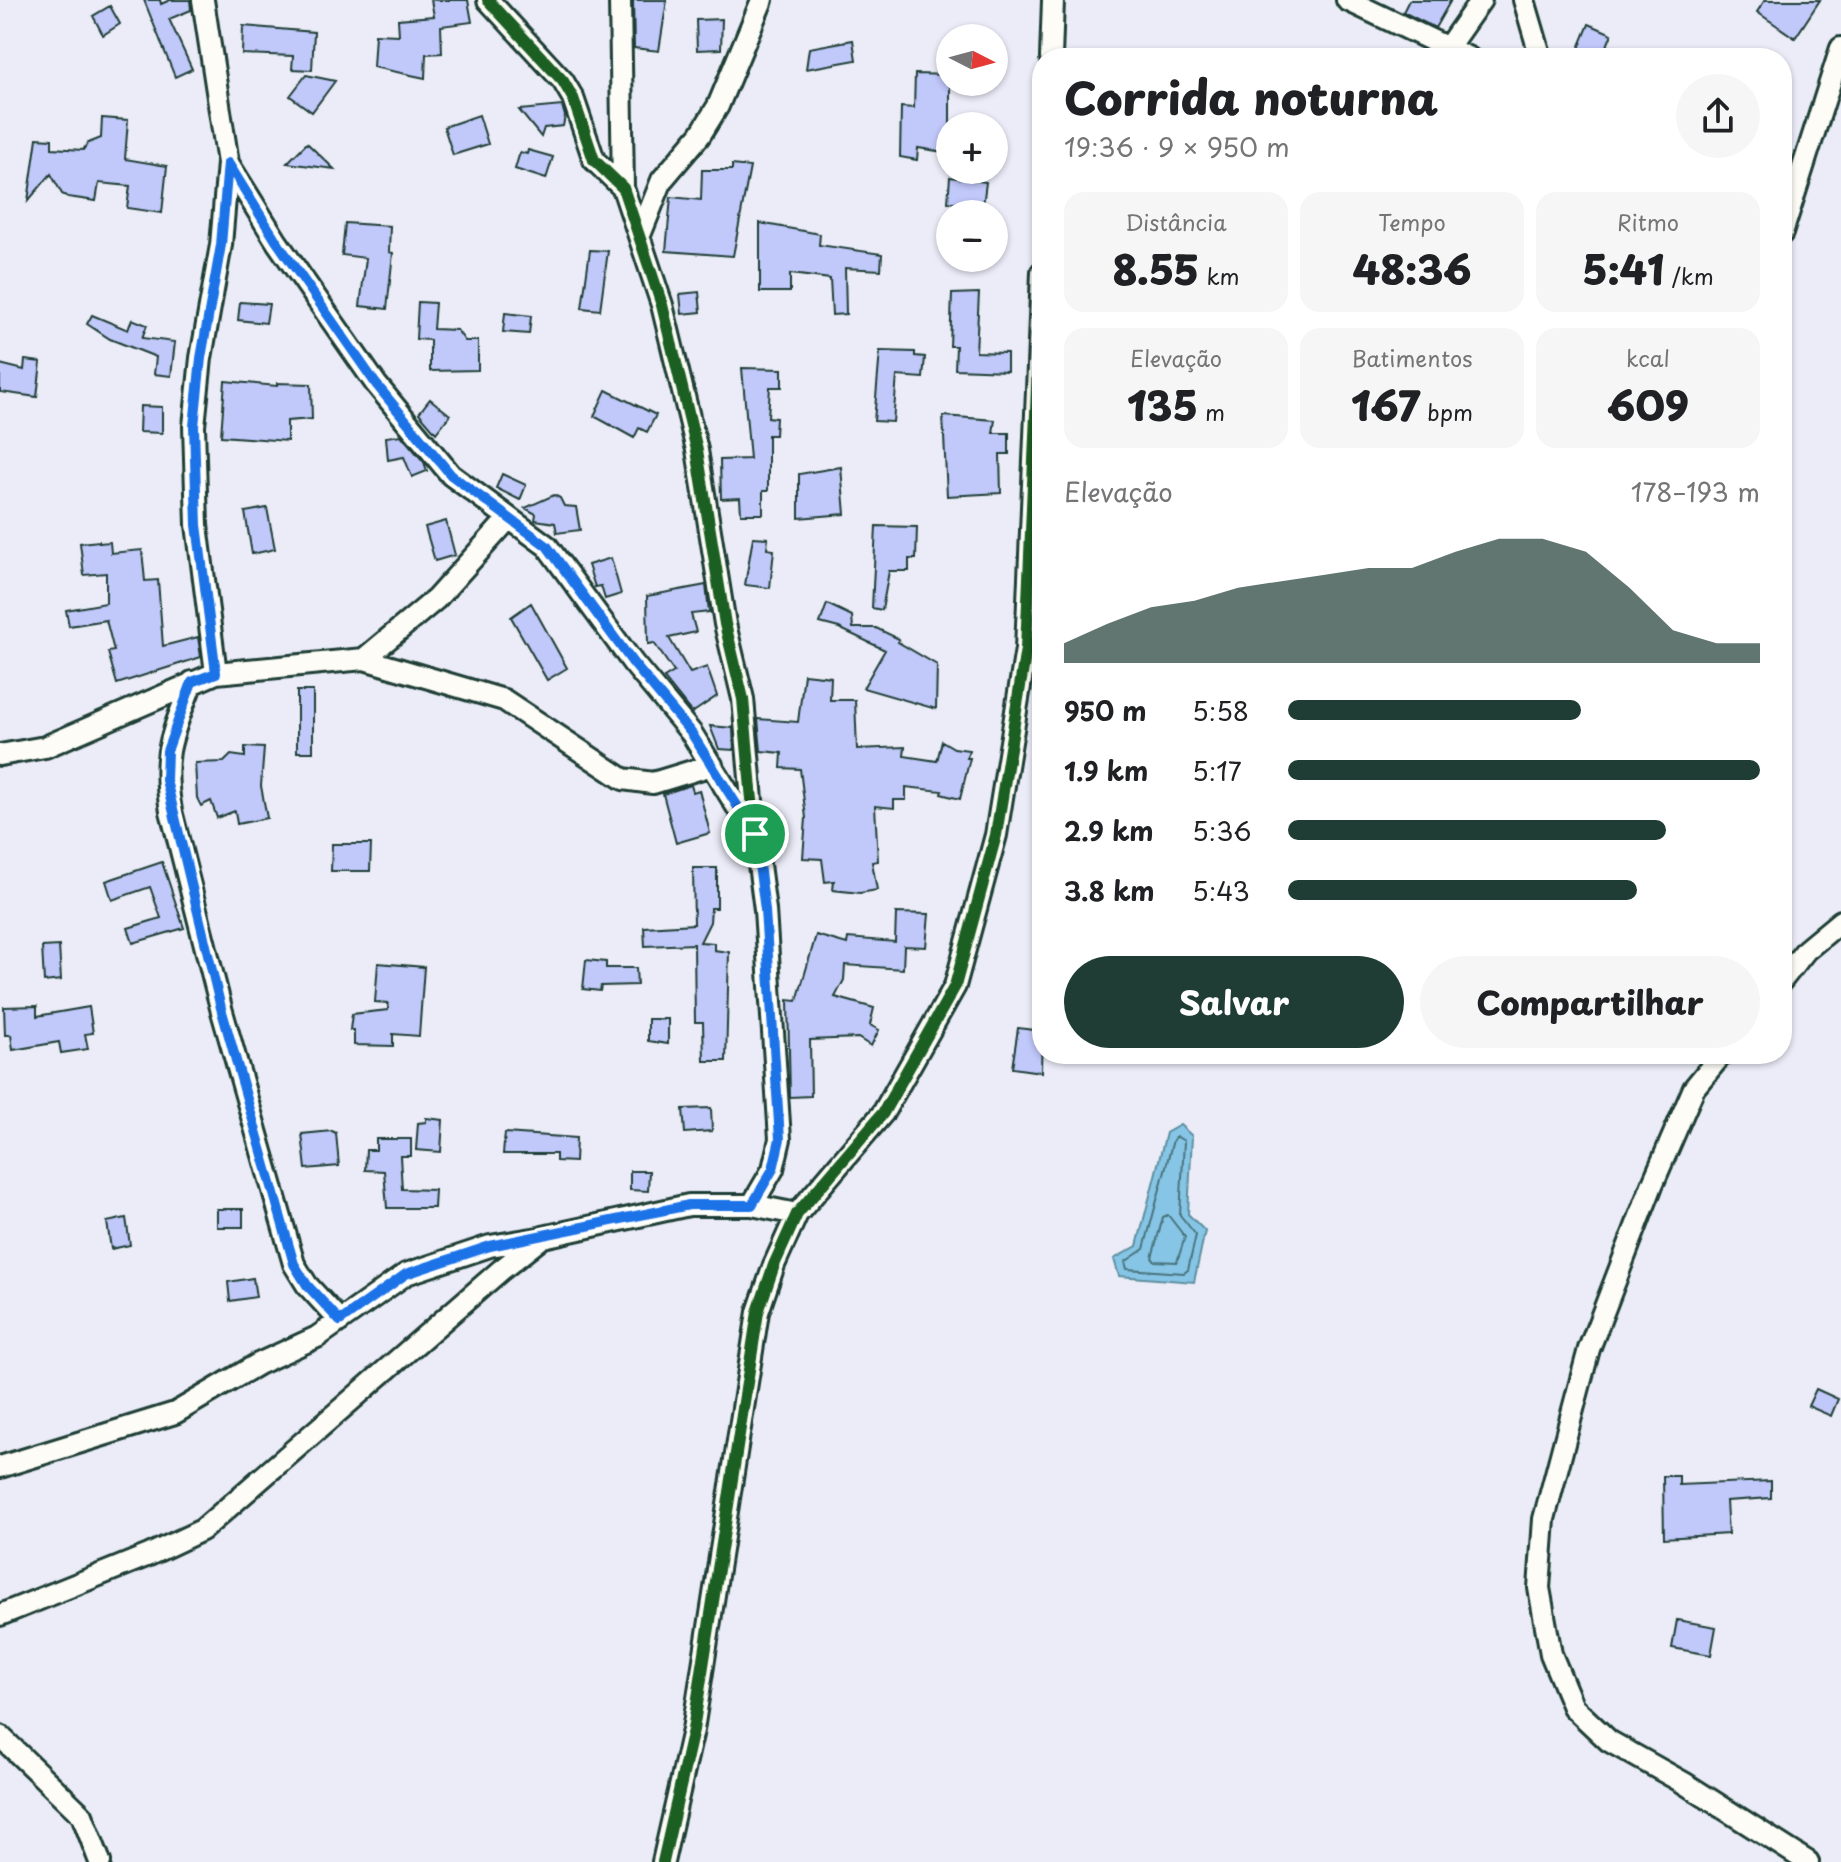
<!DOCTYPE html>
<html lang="pt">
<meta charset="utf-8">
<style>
:root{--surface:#fff;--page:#f6f6f6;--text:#202124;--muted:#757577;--accent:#1f3d34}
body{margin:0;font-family:"Playpen Sans",sans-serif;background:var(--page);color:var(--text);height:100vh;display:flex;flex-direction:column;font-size:30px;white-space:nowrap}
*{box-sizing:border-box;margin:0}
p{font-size:26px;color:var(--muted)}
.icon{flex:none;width:44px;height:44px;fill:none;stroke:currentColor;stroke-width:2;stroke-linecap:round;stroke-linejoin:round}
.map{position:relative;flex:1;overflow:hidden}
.details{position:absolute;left:1032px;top:48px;width:760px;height:1016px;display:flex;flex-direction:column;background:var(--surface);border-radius:32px;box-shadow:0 2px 6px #0004}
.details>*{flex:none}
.needle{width:52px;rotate:96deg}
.controls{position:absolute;left:936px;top:24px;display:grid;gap:16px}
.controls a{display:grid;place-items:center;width:72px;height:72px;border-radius:50%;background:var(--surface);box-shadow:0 2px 6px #0004;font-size:40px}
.pin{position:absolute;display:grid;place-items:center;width:68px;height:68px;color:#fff;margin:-34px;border:4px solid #fff;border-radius:50%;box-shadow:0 2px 8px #0007}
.round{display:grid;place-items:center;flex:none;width:84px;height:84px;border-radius:42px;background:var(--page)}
.head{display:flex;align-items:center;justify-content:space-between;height:136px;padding:0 32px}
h1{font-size:44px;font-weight:800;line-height:60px}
.stats{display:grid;grid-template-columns:repeat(3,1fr);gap:12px;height:136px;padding:8px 32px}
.stats div{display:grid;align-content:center;border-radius:20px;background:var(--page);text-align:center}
.stats b{font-size:40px;font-weight:800}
.stats small{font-size:22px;font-weight:400}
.stats p{font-size:22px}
.chart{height:224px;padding:16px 32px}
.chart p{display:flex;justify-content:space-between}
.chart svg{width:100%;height:144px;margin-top:8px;fill:var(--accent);opacity:.7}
.primary-button{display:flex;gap:16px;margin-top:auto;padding:16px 32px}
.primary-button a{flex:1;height:92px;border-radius:48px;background:var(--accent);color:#fff;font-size:32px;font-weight:800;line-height:92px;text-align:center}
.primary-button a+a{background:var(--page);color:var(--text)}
ul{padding:0 32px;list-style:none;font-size:26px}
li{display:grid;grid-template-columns:128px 96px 1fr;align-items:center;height:60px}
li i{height:20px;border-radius:10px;background:var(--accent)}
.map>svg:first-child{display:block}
</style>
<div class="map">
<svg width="1841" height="1862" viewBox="0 0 1841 1862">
<rect width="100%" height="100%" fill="#ebecf8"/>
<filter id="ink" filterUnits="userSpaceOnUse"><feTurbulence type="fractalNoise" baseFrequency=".0125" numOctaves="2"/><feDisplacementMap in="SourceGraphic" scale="16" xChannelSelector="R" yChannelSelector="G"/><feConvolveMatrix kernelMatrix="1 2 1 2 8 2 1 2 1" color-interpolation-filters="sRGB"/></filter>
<g filter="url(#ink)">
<path fill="#86c5e6" stroke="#5d8f9f" stroke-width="2" d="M1180 1125 1192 1136 1188 1214 1205 1231 1194 1282 1119 1276 1114 1259 1137 1246 1166 1133Z"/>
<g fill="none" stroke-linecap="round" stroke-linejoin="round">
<path stroke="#48737b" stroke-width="2" d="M1176 1136 1184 1141 1180 1215 1196 1235 1188 1270 1184 1273 1127 1269 1125 1262 1144 1249 1173 1140Z
M1168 1215 1185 1237 1177 1262 1155 1261 1152 1258 1163 1217Z"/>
</g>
<path fill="#c1c8fa" stroke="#1f3d34" stroke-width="2" d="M144 0H160L161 4 170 0H190L191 10 169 19 192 69 175 77Z
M431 0H468L472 22 441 26 442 53 426 54 425 78 373 67 375 34 399 35 398 19 434 16Z
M633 0H667L659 51 634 48Z
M1409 0H1451L1435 28 1403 12Z
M1765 0H1820L1795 38 1757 12Z
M110 6 120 24 103 35 93 16Z
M722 19 721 49 697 50 696 20Z
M1589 24 1612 34 1602 58H1575Z
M243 26 314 32 312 70 292 69 293 56 242 54Z
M853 40 856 60 806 69 809 48Z
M915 74 950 75V153L918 148 917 160 900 157 901 107 914 108Z
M306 75 335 81 312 112 290 96Z
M562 106 565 116 563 126 544 128 541 137 519 110Z
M479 115 488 144 453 155 444 127Z
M102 118 128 120 125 159 167 166 162 213 127 208 130 186 99 183 96 201 68 197 62 194 51 174 28 201 37 138 52 139V148L83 150 88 143 101 138Z
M307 143 334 169 287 163Z
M528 150 553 157 546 179 515 169 520 152 527 154Z
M732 165 750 167 733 256 666 251 671 197 701 200 702 170H732Z
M950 177 986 182 982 214H960L961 204 948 202Z
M345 223 390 226 389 252 393 253 387 309 360 306 366 258 342 255Z
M760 223 820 234 819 245 882 254 881 270 845 268 846 314 832 315 830 279 790 274V292H760Z
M590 250 608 251 600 310 582 308Z
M699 292 701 312 682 314 680 294Z
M979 293 976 352 1007 353V371L955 369 956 346H950L952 294Z
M240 302 269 304 266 323 238 320Z
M418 302 435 303 433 329 457 330 465 341H478V370L430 371V340L416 339Z
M505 313 531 316 529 334 503 332Z
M92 315 128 330 132 319 147 325 142 338 175 342 171 376 154 374 156 357 110 339 87 324Z
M880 351 915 352V356L925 357 923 378 897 376 893 422 874 421Z
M25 360 41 362 37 397 0 392V364L24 370Z
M742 368 782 369V387H770L768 417 776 418 775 435H768V491H763V514H741L740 498 721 499 720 460 750 459Z
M225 381 277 386V383L311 384 312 419 287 421V441L221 436Z
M606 390 656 415 647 432 639 428 634 438 594 416Z
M430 399 450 415 436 433 419 413Z
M140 406 162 407V433L139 432Z
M943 416 995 420 993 433H1009V454H1000L1001 493 947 496Z
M401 435 424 462 427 471 412 477 404 457 388 460 386 437Z
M841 467 845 514 799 518V474Z
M502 474 526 485 520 500 496 488Z
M554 495 560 498 564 506 576 507 580 530 557 533 555 523 535 520 536 514 525 508Z
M267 508 275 549 252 554 245 512Z
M446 521 455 555 435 561 425 527Z
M876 526 917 527 916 559H909V571H889L882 610 872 608Z
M753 537 768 538 767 549 774 550 770 588 745 585Z
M99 541V543L110 542 111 553 142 550 145 581 158 580 163 646 198 637 201 657 117 684 108 652 114 651 106 620 69 626 66 610 106 603V573L84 575 80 543Z
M611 558 621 594 605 599 601 586 595 587 588 565Z
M706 585 709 612 691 614 696 632 669 638 690 673 707 667 717 696 692 713 664 678 674 672 654 643 648 644 647 596Z
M531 603 567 668 547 680 511 617Z
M827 604 852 616 853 628H876L899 639 898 642 937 665 936 709 863 688 885 650 839 628 820 623Z
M804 674 831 677 830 700H855L857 749 905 747 904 756 937 761 942 741 954 748 969 750 967 758H970L960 799 941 794 942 791 906 787V800H894V808L875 806 878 861 872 862 877 890 860 893 833 890 834 881 825 882 822 859 803 858 806 818 800 769 781 768 782 753 761 751 758 719 798 722Z
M297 691H313V752H297Z
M710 726 733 728 734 750 719 749Z
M245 747 264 748 261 786 267 818 237 824 235 811 217 818 211 801 201 806 197 798 195 763 224 762 231 755 245 757Z
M691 785 693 792 699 790 710 833 676 843 663 794Z
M332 844H371L370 871H331Z
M162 862 184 928 133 943 128 928 161 918 150 887 112 900 106 881Z
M693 868H717V908H711L710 922 700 942 714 943V950L729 952 726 1061H704L703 1022H695L694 944 645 946 644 927 694 924Z
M896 913 929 914 926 947 904 946 903 969 845 965 844 980 835 997 874 1008 870 1025 879 1030 871 1046 858 1038 810 1040 811 1096 790 1097 788 1000 797 1001 816 935 847 944 848 938 895 942Z
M59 946 61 980 44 982 42 947Z
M586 960 606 962V968H636L637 985 601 986 600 991 583 989Z
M378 963 424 967 419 1036 393 1034V1046L354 1045V1030H350L352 1014 388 1010V1003L375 1002Z
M37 1006V1016L89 1007 93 1033 85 1034 88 1049 61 1053 59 1042 13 1050 11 1035H5L4 1007Z
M648 1019H668V1044L648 1041Z
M1018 1028 1042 1031 1041 1072 1012 1068Z
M711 1108 712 1131 685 1133 683 1109Z
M426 1118 443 1120 441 1152 416 1150 418 1123 426 1122Z
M332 1131 336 1133 339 1166 306 1169 302 1134Z
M505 1133 576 1138 575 1162 556 1161V1154H503Z
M376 1139H411V1156H400L402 1189 435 1190 434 1208H387L384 1171 365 1170 366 1150H376Z
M630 1171H649L648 1191 630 1190Z
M217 1209H243V1227H217Z
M126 1218 130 1245 111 1249 107 1222Z
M253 1278 256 1297 230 1301 228 1282Z
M1816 1389 1838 1399 1831 1416 1808 1406Z
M1663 1476H1679V1485L1771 1481V1498L1726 1501 1728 1534 1664 1538Z
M1677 1620 1716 1627 1711 1655 1672 1648Z"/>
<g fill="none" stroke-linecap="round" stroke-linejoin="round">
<defs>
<path id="street" d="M203 0 228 163 277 242 376 384 451 475 547 546 633 663 692 734 752 831
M488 0 563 81 573 98 594 160 623 188 662 305 697 450 725 624 743 699 755 834 765 910 780 1139 773 1169 752 1205
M620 0 623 188
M1347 0 1469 58
M1524 0 1541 58
M1448 47 1481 0
M1051 58 1053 0
M1782 233 1841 48
M640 235 662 180 700 135 718 106 762 0
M364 659 436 599 509 518
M216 673 197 525 194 426 201 358 221 245 228 163
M192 682C172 736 161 752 171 811L221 1008 294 1264 307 1285 340 1321
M0 755 45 747 216 673 364 659 504 700 623 779 653 783 712 765
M1782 980 1806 950 1841 921
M1722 1054 1694 1088 1652 1185 1589 1349 1544 1519 1539 1588 1551 1654 1573 1707 1609 1741 1684 1783 1808 1862
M0 1467 175 1413 258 1364 317 1337 406 1274 490 1246 539 1238
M0 1615 149 1555 202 1530 501 1270 543 1237 689 1205H752L797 1214
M0 1736 82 1815 100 1862
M663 1862 693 1730 758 1312 774 1265 797 1214 883 1113 955 986 996 835 1026 649 1042 272"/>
</defs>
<use href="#street" stroke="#1f3d34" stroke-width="26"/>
<use href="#street" stroke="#fdfcf7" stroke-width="20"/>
<defs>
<path id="cycleway" d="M488 0 563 81 573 98 594 160 623 188 662 305 697 450 725 624 743 699 755 834 765 910 780 1139 773 1169 752 1205
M663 1862 693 1730 758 1312 774 1265 797 1214 883 1113 955 986 996 835 1026 649 1042 272"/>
</defs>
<use href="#cycleway" stroke="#fdfcf7" stroke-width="17"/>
<use href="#cycleway" stroke="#1b5e20" stroke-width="12"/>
</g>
</g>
<g fill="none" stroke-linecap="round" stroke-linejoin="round" filter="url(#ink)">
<defs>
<path id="route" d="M228 163 277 242 376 384 451 475 547 546 633 663 692 734 755 834 765 910 780 1139 773 1169 752 1205H689L490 1246 406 1274 340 1321 307 1285 294 1264 221 1008 166 780 167 751 192 682 216 673 197 525 194 426 201 358 221 245Z"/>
</defs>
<use href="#route" stroke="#fff" stroke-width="16"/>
<use href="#route" stroke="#1a73e8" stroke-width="10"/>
</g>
</svg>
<div class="controls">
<a><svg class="needle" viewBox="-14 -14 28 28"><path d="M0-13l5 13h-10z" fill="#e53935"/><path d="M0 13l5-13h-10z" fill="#757577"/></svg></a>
<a>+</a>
<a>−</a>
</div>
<div class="pin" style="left:755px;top:834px;background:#1e9e55"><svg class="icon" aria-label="arrive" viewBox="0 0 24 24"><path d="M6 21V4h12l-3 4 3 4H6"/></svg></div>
<section class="details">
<div class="head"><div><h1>Corrida noturna</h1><p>19:36 · 9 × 950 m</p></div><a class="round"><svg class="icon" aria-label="share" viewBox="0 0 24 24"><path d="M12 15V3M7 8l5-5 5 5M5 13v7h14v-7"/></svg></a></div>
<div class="stats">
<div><p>Distância</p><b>8.55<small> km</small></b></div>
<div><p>Tempo</p><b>48:36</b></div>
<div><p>Ritmo</p><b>5:41<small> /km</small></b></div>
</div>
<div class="stats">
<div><p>Elevação</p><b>135<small> m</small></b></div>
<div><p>Batimentos</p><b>167<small> bpm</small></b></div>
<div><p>kcal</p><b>609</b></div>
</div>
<div class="chart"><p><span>Elevação</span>178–193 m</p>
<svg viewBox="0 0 160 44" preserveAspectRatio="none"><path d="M0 44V38L10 32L20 27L30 25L40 21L50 19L60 17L70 15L80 15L90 10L100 6L110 6L120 10L130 21L140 34L150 38L160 38V44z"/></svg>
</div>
<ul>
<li><b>950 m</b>5:58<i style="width:62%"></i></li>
<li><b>1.9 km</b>5:17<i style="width:100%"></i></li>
<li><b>2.9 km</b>5:36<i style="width:80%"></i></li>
<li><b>3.8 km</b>5:43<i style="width:74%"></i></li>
</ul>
<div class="primary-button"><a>Salvar</a><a>Compartilhar</a></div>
</section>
</div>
